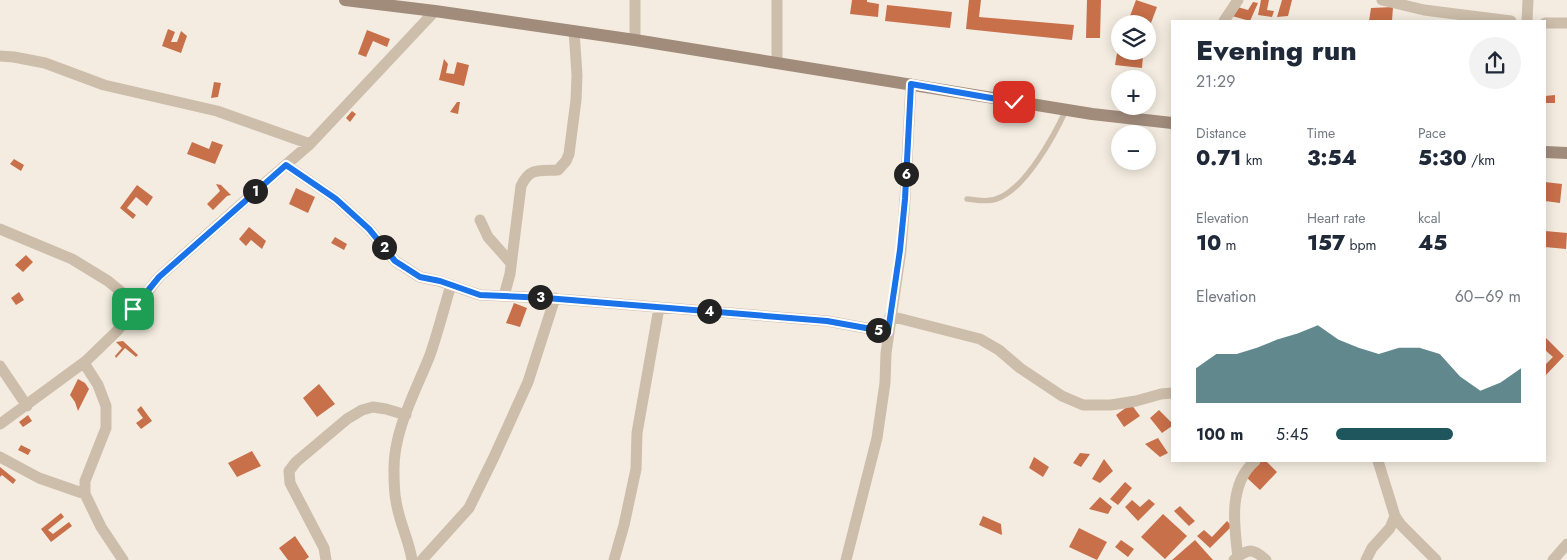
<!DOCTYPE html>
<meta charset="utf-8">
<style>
:root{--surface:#fff;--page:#f2f2f3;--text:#1f2937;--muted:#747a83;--accent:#1f565d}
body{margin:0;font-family:Jost,sans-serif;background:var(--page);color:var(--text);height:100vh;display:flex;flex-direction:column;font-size:19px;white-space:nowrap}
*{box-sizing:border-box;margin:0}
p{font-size:16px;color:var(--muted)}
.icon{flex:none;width:28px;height:28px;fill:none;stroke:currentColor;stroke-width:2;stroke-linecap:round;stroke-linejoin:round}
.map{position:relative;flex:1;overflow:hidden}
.panel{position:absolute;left:1171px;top:20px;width:375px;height:442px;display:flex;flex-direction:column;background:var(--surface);border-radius:0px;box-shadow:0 2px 12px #0003}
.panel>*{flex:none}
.buttons{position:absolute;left:1111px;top:15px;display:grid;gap:10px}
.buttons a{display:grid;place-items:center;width:45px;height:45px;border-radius:50%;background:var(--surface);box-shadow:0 2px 12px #0003;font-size:25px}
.pin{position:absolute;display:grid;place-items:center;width:42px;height:42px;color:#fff;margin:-21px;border-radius:10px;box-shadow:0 2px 8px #0006}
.km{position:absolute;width:25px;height:25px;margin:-12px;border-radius:50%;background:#222;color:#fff;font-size:14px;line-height:25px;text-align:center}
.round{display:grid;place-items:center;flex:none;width:52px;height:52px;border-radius:26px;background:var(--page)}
.headline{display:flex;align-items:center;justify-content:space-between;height:85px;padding:0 25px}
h1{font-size:28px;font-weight:800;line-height:38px}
.metrics{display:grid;grid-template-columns:repeat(3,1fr);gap:8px;height:85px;padding:5px 25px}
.metrics div{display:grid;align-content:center}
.metrics b{font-size:21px;font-weight:800}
.metrics small{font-size:14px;font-weight:400}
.metrics p{font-size:14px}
.chart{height:140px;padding:10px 25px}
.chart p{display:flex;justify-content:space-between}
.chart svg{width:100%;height:90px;margin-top:5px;fill:var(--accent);opacity:.7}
ul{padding:0 25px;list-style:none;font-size:16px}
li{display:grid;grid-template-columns:80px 60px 1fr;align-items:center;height:38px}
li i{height:12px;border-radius:6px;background:var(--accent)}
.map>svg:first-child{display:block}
</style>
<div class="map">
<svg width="1567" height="560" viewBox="0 0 1567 560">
<rect width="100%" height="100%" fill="#f4ece0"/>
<path fill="#c8704a" d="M852 0H867V2L879 4 878 17 850 14Z
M969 0H981L979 17 1074 25 1072 40 966 29Z
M1087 0H1101L1100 38H1086Z
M1136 0 1157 7 1151 23 1130 16Z
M1261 0H1269L1267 10 1274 11 1272 17 1258 15Z
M1282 0H1292L1288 16 1277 17Z
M1253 2 1258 3 1250 21 1232 16 1234 6 1248 10Z
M887 5 952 12 950 28 885 21Z
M1393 7 1392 21H1369L1371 8Z
M168 29 175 32 171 42H177L181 31 187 36 181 53 162 46Z
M367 30 390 39 387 47 373 41 366 57 358 54Z
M1117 53 1143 56 1142 68 1115 65Z
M444 59 448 64 446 73 454 74 457 62 469 65 464 86 439 80Z
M214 82 221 83 218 97 211 98Z
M1555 95V103H1545V96Z
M457 102H460L458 114 450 112Z
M352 111 356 114 350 122 346 118Z
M212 141 223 145 215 164 187 154 192 142 209 149Z
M14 159 24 165 21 171 10 164Z
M1545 182 1562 184 1560 203 1545 201Z
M216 184 221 185 231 195 227 196 213 210 207 204 220 191Z
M137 185 153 197 147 206 136 197 127 208 136 215 133 219 120 208Z
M296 188 315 197 308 213 289 204Z
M249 227 266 241 262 249 251 240 246 246 239 239Z
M1545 231 1567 233 1566 249 1545 247Z
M335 237 347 244 344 250 331 243Z
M26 255 33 262 23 272 15 265Z
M19 292 24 300 16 305 11 298Z
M514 303 527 308 520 327 506 323Z
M1545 337 1564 356 1545 376V365L1553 357 1545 350Z
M123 341 138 355 136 357 125 348 116 358 115 356 122 348 116 342Z
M78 379 85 383 89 389 78 411 75 402 70 395Z
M319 384 335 404 317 417 303 398Z
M1131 404 1140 416 1124 427 1116 415Z
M141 406 152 421 141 429 136 423 143 418 137 410Z
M1159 410 1172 423V426L1162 433 1150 418Z
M28 415 32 421 23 427 19 422Z
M1158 438 1168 453 1160 457 1145 444Z
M21 445 31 450 28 455 18 450Z
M252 451 261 466 237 477 228 463Z
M1080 453 1090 454 1081 467 1073 463Z
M1034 457 1049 467 1043 477 1029 468Z
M1104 459 1113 471 1100 483 1092 479Z
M1260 461H1266L1277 472 1260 490 1245 476Z
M0 467 16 480 13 484 2 475 0 477Z
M1125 482 1132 488 1118 505 1110 499Z
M1100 497 1112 507 1108 514 1089 509Z
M1149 499 1155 504 1138 521 1125 507 1132 500 1140 507Z
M1180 506 1195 521 1189 526 1174 511Z
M61 513 64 517 48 530 53 534 69 522 72 526 51 542 41 529Z
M1163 514 1187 536 1165 559 1141 537Z
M983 516 1001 524 1002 535 979 525Z
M1227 521 1232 526 1210 548 1197 536 1204 530 1212 537Z
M1079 528 1107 542 1097 560 1069 547Z
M295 536 309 557 305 560H288L279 548Z
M1121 540 1134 549 1128 557 1115 547Z
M1195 540 1213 560H1172Z"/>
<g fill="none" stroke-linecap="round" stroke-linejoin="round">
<path stroke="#cdbdab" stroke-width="5.5" d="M967 199C979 200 990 203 1001 197 1027 185 1054 136 1066 110"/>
<path stroke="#cdbdab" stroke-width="11" d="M1382 0 1424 10 1511 21
M1224 21 1238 0
M1527 21 1528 0
M1545 23H1567
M635 40V0
M0 56 14 57 45 63 104 85 217 111 310 144
M777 63V0
M286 165 336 199 369 229 395 261 420 277 439 281 480 295 546 298 827 321 888 332
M480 220 488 237 511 263
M0 229 72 259 108 281 137 305
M504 296 510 274 521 186C530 167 539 171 558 170L566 161 569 154 576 100 577 75 574 31
M890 316 980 339 999 350 1020 368 1062 396 1083 405H1111L1136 401 1161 394 1172 393
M84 363 98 385 106 406V428L85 481V494L101 527 123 560
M0 366 27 406
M0 424 86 361 117 331 159 277 257 190 310 144 435 11
M0 457 39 478 85 494
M1378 461 1395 516 1401 525 1436 560
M1238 557C1234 526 1228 484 1255 461
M326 560 324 548 290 483 289 471 296 462 347 419 362 410 373 407 386 409 406 415
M412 560C409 540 399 522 396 501 394 492 394 481 394 471 393 431 416 391 430 355 438 332 444 308 451 285
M422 560 469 508 494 457 528 382 555 298
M614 560 624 525 636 469 637 433 659 308
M846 560 877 438 885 383 886 353 901 250 905 199 911 84
M1234 560C1248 548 1253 548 1266 560
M1366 560 1372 548 1390 528 1395 516
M1553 560 1567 544"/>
<path stroke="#a18c7c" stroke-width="12" d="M345 0 435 11 635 40 1092 114 1172 123
M1545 152 1567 153"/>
</g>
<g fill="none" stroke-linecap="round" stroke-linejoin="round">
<defs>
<path id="route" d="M133 309 159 277 286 165 336 199 369 229 395 261 420 277 440 281 480 295 546 298 827 321 888 332 900 250 905 199 911 84 1014 102"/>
</defs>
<use href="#route" stroke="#fff" stroke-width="10"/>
<use href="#route" stroke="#1a73e8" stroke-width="6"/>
</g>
</svg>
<div class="buttons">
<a><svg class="icon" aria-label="layers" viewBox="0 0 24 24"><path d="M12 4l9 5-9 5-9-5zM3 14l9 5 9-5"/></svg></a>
<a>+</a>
<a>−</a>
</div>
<div class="pin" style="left:133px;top:309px;background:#1e9e55"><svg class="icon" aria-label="arrive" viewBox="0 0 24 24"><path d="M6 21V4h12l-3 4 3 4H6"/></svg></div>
<div class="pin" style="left:1014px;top:102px;background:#d93025"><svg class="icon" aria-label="check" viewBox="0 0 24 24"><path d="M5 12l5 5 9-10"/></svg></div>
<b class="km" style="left:255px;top:191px">1</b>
<b class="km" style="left:384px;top:247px">2</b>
<b class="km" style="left:540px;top:297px">3</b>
<b class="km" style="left:709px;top:311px">4</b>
<b class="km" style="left:878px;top:330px">5</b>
<b class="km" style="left:906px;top:174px">6</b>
<section class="panel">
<div class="headline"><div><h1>Evening run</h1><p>21:29</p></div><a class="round"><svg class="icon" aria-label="share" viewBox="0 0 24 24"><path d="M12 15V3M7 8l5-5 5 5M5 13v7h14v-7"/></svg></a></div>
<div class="metrics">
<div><p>Distance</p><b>0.71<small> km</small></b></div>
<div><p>Time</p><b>3:54</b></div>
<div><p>Pace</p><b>5:30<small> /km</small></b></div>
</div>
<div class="metrics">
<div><p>Elevation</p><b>10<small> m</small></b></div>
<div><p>Heart rate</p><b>157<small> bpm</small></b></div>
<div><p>kcal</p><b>45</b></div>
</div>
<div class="chart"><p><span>Elevation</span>60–69 m</p>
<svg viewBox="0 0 160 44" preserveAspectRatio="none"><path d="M0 44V27L10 20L20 20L30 17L40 13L50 10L60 6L70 13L80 17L90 20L100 17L110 17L120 20L130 31L140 38L150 34L160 27V44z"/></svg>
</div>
<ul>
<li><b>100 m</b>5:45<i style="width:63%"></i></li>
</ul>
</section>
</div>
